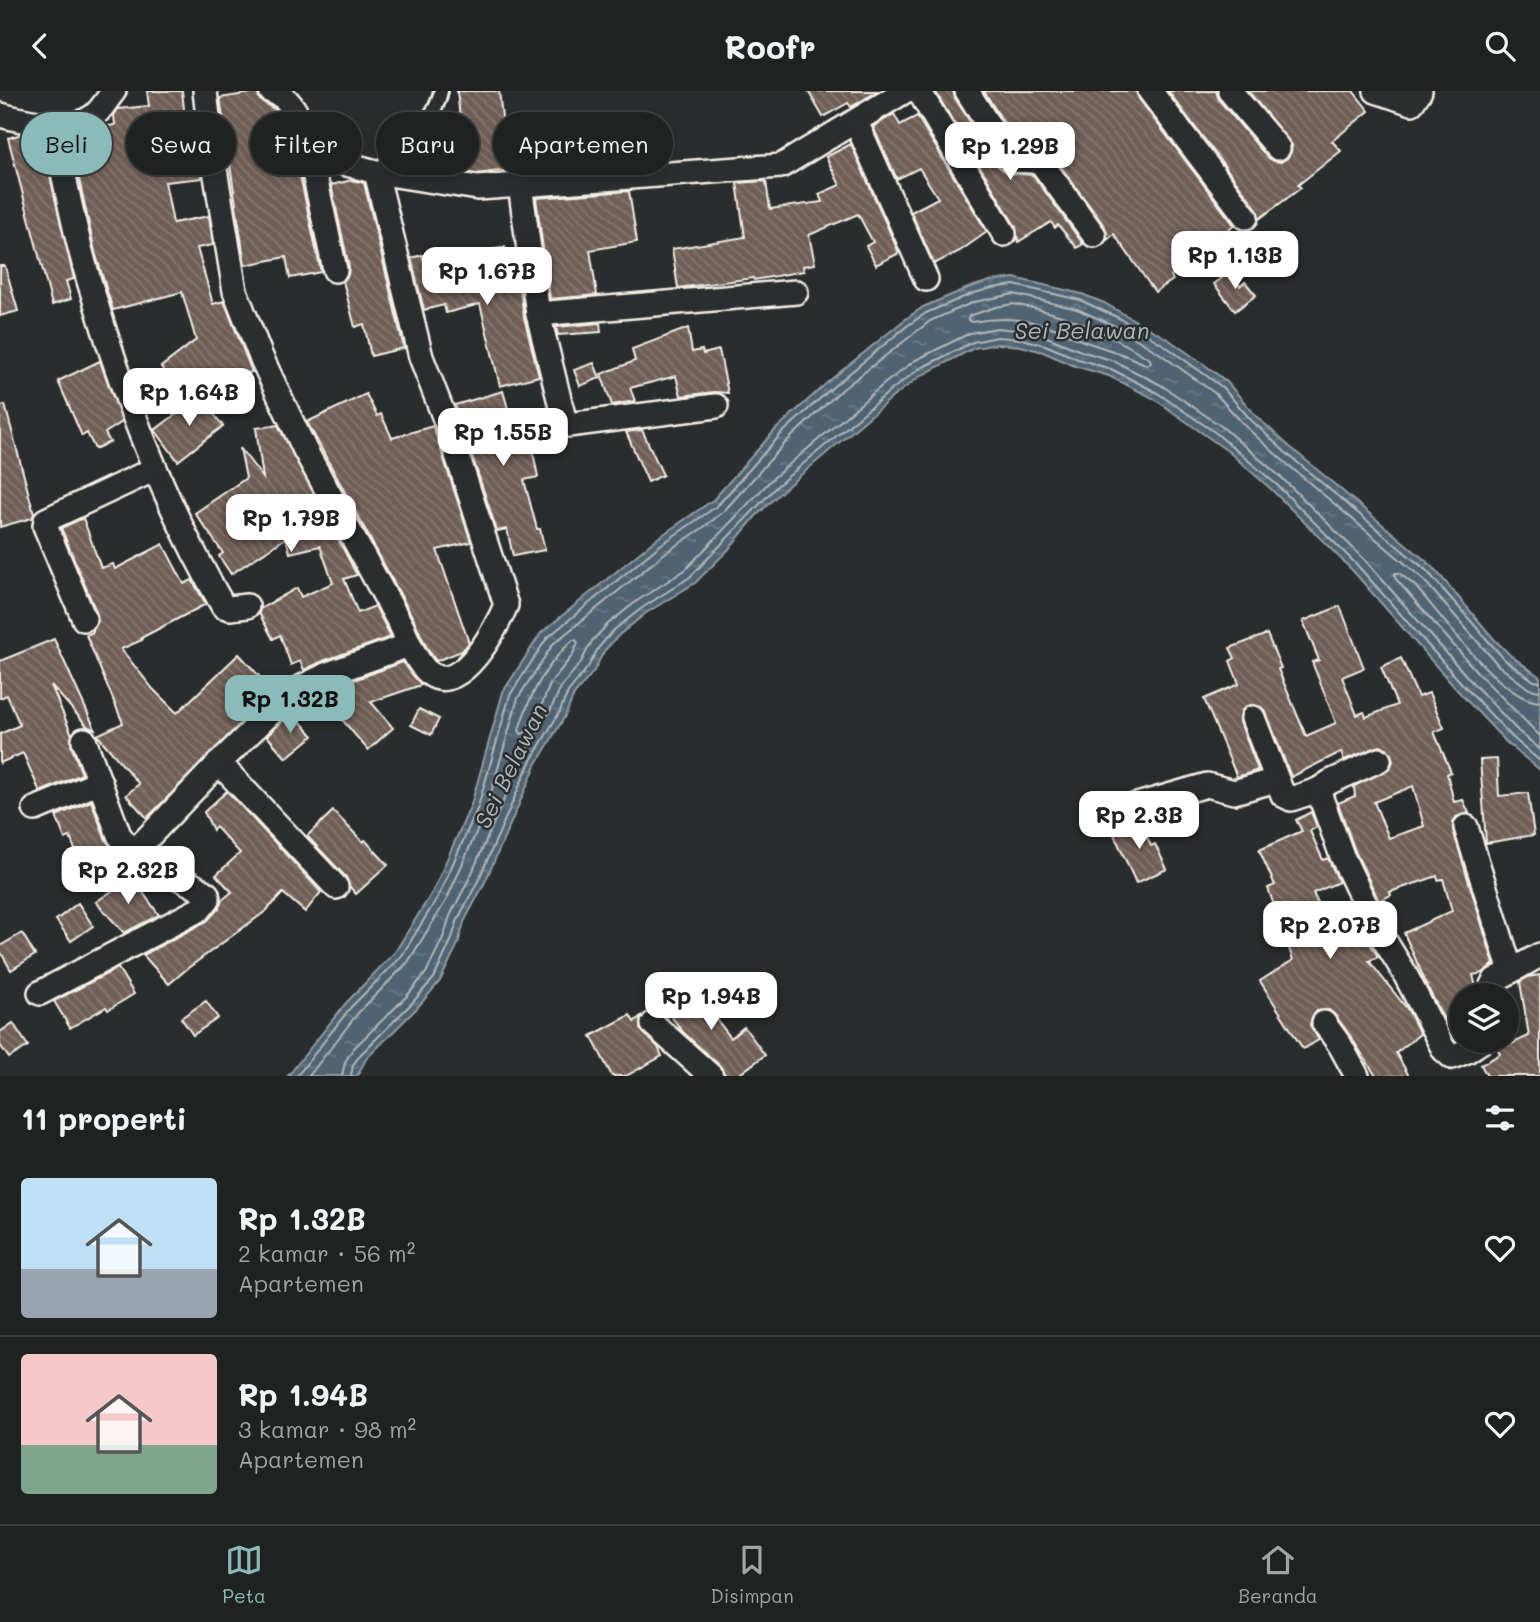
<!DOCTYPE html>
<html lang="id">
<meta charset="utf-8">
<style>
:root{--surface:#202222;--page:#282a2a;--text:#f1f3f6;--muted:#a2a4a5;--line:#3d3f40;--accent:#8bbbb9}
body{margin:0;font-family:Mali,sans-serif;background:var(--page);color:var(--text);height:100vh;display:flex;flex-direction:column;font-size:26px;white-space:nowrap}
*{box-sizing:border-box;margin:0}
p{font-size:23px;color:var(--muted)}
.icon{flex:none;width:38px;height:38px;fill:none;stroke:currentColor;stroke-width:2;stroke-linecap:round;stroke-linejoin:round}
.map{position:relative;height:985px;overflow:hidden}
.panel{display:flex;flex-direction:column;background:var(--surface);flex:1}
.panel>*{flex:none}
.banner{position:absolute;left:21px;top:21px;width:700px;height:63px;display:flex;gap:14px}
.tools{position:absolute;left:1449px;top:892px;display:grid;gap:14px}
.tools a{display:grid;place-items:center;width:70px;height:70px;border-radius:50%;background:var(--surface);box-shadow:0 4px 10px #0003,0 0 0 2px var(--line);font-size:35px}
.price{position:absolute;translate:-50% -60px;padding:0 16px;border-radius:14px;background:#fff;color:#222;font-size:23px;line-height:46px;filter:drop-shadow(0 2px 4px #0008)}
.price::after{content:'';position:absolute;left:50%;top:42px;width:21px;height:16px;margin-left:-10px;background:inherit;clip-path:polygon(0 0,100% 0,50% 100%)}
.price.active{background:var(--accent);color:#111}
ul{padding:0;list-style:none}
li{display:flex;align-items:center;gap:21px;height:175px;padding:0 21px}
li+li{border-top:2px solid var(--line)}
li span{display:grid;place-items:center;flex:none;width:196px;height:140px;border-radius:7px;color:#555}
li>.icon{margin-inline-start:auto}
span .icon{width:84px;height:84px;fill:#fffc;stroke-width:1}
li b{font-size:30px}
h2{display:flex;justify-content:space-between;align-items:center;height:84px;padding:0 21px;font-size:30px}
.pill{padding:0 24px;border-radius:32px;background:var(--surface);box-shadow:0 4px 10px #0003,0 0 0 2px var(--line);font-size:24px;line-height:63px}
.pill.active{background:var(--accent);color:#111}
header{display:flex;justify-content:space-between;align-items:center;height:91px;padding:0 21px;background:var(--surface);font-size:32px;font-weight:700}
.menu{display:flex;justify-content:space-around;align-items:center;height:98px;border-top:2px solid var(--line);background:var(--surface);font-size:19px;color:var(--muted)}
.menu a{display:grid;justify-items:center;gap:4px}
.menu .active{color:var(--accent)}
.map>svg:first-child{display:block}
</style>
<header><svg class="icon" aria-label="back" viewBox="0 0 24 24"><path d="M15 5l-7 7 7 7"/></svg>Roofr<svg class="icon" aria-label="search" viewBox="0 0 24 24"><circle cx="10" cy="10" r="6"/><path d="M15 15l6 6"/></svg></header>
<div class="map">
<svg width="1540" height="985" viewBox="0 0 1540 985">
<defs>
<pattern id="water-ripples" width="26" height="14" patternUnits="userSpaceOnUse" patternTransform="scale(1.75)"><rect width="26" height="14" fill="#506373"/><path d="M2 4q2-2 4 0t4 0M15 11q2-2 4 0t4 0" fill="none" stroke="#6a7a87"/></pattern>
<pattern id="building-back-hatch" width="6" height="6" patternUnits="userSpaceOnUse" patternTransform="scale(1.75)"><rect width="6" height="6" fill="#705f57"/><path d="M-1 5l2 2M0 0l6 6M5-1l2 2" fill="none" stroke="#85766f"/></pattern>
</defs>
<rect width="100%" height="100%" fill="#2a2d2e"/>
<filter id="ink" filterUnits="userSpaceOnUse"><feTurbulence type="fractalNoise" baseFrequency=".0143" numOctaves="2"/><feDisplacementMap in="SourceGraphic" scale="14" xChannelSelector="R" yChannelSelector="G"/><feConvolveMatrix kernelMatrix="1 2 1 2 8 2 1 2 1" color-interpolation-filters="sRGB"/></filter>
<g filter="url(#ink)">
<polygon fill="url(#water-ripples)" stroke="#929ca2" stroke-width="2" points="1014,187 1082,203 1104,212 1168,248 1209,277 1227,291 1257,326 1290,356 1432,475 1494,548 1510,564 1540,586 1540,679 1507,652 1458,600 1353,480 1272,399 1229,361 1153,307 1109,285 1075,275 1043,261 1021,255 998,253 974,257 922,284 894,305 783,399 756,425 728,459 695,492 646,522 619,544 604,560 594,580 574,604 565,625 536,674 485,791 464,831 458,853 440,890 417,917 366,968 357,985 288,985 346,912 395,861 433,800 471,714 503,601 541,542 655,449 713,409 776,338 829,290 903,230 923,216 968,197 990,190"/>
<g fill="none" stroke-linecap="round" stroke-linejoin="round">
<g stroke="#b2b8b9" stroke-width="2">
<path d="M1013,213c55,10 90,26 137,55l1,4 -4,2c-20,-10 -40,-16 -61,-23 -12,-4 -23,-11 -35,-15 -26,-9 -52,-10 -79,-5l-4,-2 1,-4 27,-9z"/>
<path d="M573,549h3l2,3 -6,13 -21,26 -9,22 -17,29 -4,1 -2,-4c10,-34 27,-66 54,-90z"/>
<path d="M1540,611c-40,-2 -99,-88 -126,-117l-15,-12h-4v5l83,95 62,63"/>
<polyline points="297,985 351,916 401,866 439,804 478,716 510,604 547,547 659,455 717,415 781,343 834,295 907,235 926,222 971,203 992,197 1014,194 1080,209 1121,228 1164,254 1222,296 1252,330 1285,361 1427,480 1505,569 1534,590 1540,591"/>
<polyline points="309,985 358,922 408,871 447,808 486,719 518,607 553,553 665,462 704,436 723,421 787,350 839,301 930,230 974,211 1014,203 1077,218 1117,236 1159,262 1216,303 1246,336 1280,367 1421,486 1499,575 1529,598 1540,600"/>
<polyline points="342,985 345,971 353,958 406,906 426,882 443,847 450,825 471,784 522,667 551,618 561,596 581,571 592,550 608,533 637,510 685,479 772,388 884,293 914,270 970,242 997,237 1024,240 1047,246 1081,260 1114,270 1161,294 1221,335 1283,388 1364,468 1470,589 1518,640 1540,658"/>
<polyline points="351,985 353,974 360,964 412,912 434,887 451,850 458,828 479,788 530,671 559,622 568,601 588,576 599,556 614,539 642,517 690,486 778,394 890,300 919,278 973,251 997,246 1022,248 1045,254 1078,268 1111,278 1156,301 1216,342 1277,394 1358,475 1464,595 1512,646 1540,670"/>
</g>
</g>
<g fill="url(#building-back-hatch)" stroke="#f4f1e8" stroke-width="2" fill-rule="evenodd">
<polygon points="147,0 182,0 189,63 198,62 202,87 165,91 173,132 209,125 213,154 197,157 213,213 224,210 252,281 180,301 161,276 196,249 182,201 113,219 95,161 70,47 86,44 102,36 115,34 114,24 118,18 149,15"/>
<polygon points="457,0 499,0 508,79 476,83 466,81"/>
<polygon points="808,0 878,0 851,16 848,12 823,26"/>
<polygon points="935,0 953,0 955,7 997,74 1008,82 1033,84 1083,153 1077,157 1058,134 1055,137 1051,131 1018,151 1016,136"/>
<polygon points="984,0 1136,0 1139,8 1234,134 1171,185 1173,189 1155,201 1114,143 1107,149 1105,136 1053,65 1041,58 1018,55"/>
<polygon points="1168,0 1216,0 1219,9 1267,66 1274,70 1281,71 1287,67 1291,61 1292,54 1248,0 1353,0 1369,20 1332,50 1341,60 1298,94 1301,97 1259,128 1257,118"/>
<polygon points="257,1 260,9 277,20 288,39 296,66 321,181 290,187 286,166 245,174 220,7"/>
<polygon points="894,23 900,34 917,25 987,141 960,160 934,173 911,121 938,107 919,77 897,88 873,36"/>
<polygon points="22,43 41,47 74,188 66,190 71,208 52,214 8,47"/>
<polygon points="851,53 899,162 876,174 866,155 873,151 858,123 809,144 815,173 803,175 804,180 754,189 753,187 678,197 672,158 745,146 737,92 766,90 770,118 822,111 819,103 840,94 826,66"/>
<polygon points="352,89 364,92 404,257 371,265 364,233 355,236 343,190 348,184 349,176 331,94"/>
<polygon points="629,100 637,151 590,159 597,204 550,208 536,107"/>
<polygon points="505,156 508,169 516,167 524,226 539,285 500,295 480,213 446,222 444,214 424,219 411,167 422,164 430,187 474,176 471,163"/>
<polygon points="0,175 5,175 18,220 0,225"/>
<polygon points="1230,181 1240,195 1245,191 1256,204 1235,220 1214,193"/>
<polygon points="600,232 601,241 558,244 556,236"/>
<polygon points="688,237 692,261 702,259 703,263 719,259 728,302 714,301 681,305 676,285 630,297 635,310 612,314 601,283 635,270 632,258"/>
<polygon points="100,270 122,331 105,342 110,351 95,358 87,342 82,345 58,290"/>
<polygon points="594,272 600,287 580,295 574,279"/>
<polygon points="503,300 514,339 528,336 538,386 524,389 537,438 540,438 545,459 513,465 507,438 497,440 455,314"/>
<polygon points="366,303 377,325 381,323 392,347 433,335 471,451 437,459 469,552 462,560 436,570 426,555 414,529 307,331"/>
<polygon points="200,305 223,335 178,370 155,339"/>
<polygon points="5,314 34,423 32,427 0,436 0,315"/>
<polygon points="278,334 357,484 344,488 358,522 375,515 391,546 323,570 304,579 300,570 291,574 280,544 273,548 259,522 260,518 297,497 301,506 333,492 320,455 290,462 286,447 231,483 219,465 223,462 195,422 246,387 240,357 263,387 256,337"/>
<polygon points="642,339 663,384 648,391 626,341"/>
<polygon points="83,427 101,477 113,473 115,478 163,453 184,493 192,489 206,513 141,547 142,549 121,558 153,598 177,622 239,563 273,600 147,727 126,704 139,693 97,644 123,632 86,544 93,541 93,539 98,530 97,523 61,437"/>
<path d="M1340,515l24,62 -22,9 15,38 7,-3 2,5 31,-12 -16,-38 20,-9 17,39 11,-4 15,35 -10,4 17,40 -4,2 7,28 9,-2 6,13 -13,4 -3,6v7l41,134 -11,9 -10,2 5,21h-17v42l-6,3 -26,-51 -25,-57 48,-22 -9,-32 -5,1 -1,-4 -47,16 1,3 -12,6 -24,-50 -17,-48 17,-7 -1,-10 36,-17 3,-8 -2,-7 -4,-6 -7,-2 -36,14 -3,-8 -50,25 -25,-65 -5,-5 -12,-2 -7,5 -2,12 18,48 -21,7 -33,-78 35,-15 -9,-23 5,-3 -5,-10 37,-14 14,34 -3,1 28,67 30,-13 -24,-61 7,-2 -16,-39zM1413,695l11,40 -35,12 -15,-36z"/>
<polygon points="54,548 95,638 88,636 51,594 72,644 71,654 82,683 40,701 23,662 0,672 0,643 20,634 7,604 0,607 0,570"/>
<polygon points="403,571 421,594 371,611 393,637 368,659 339,625 329,598"/>
<polygon points="419,618 439,628 431,644 411,634"/>
<polygon points="292,621 313,645 286,667 267,645"/>
<polygon points="1497,668 1499,705 1528,702 1534,744 1486,752 1480,669"/>
<polygon points="227,700 321,801 305,821 283,802 266,820 188,877 169,893 143,864 207,830 219,817 222,809 232,801 216,784 240,762 216,736 213,739 204,721"/>
<polygon points="91,710 106,749 116,763 82,776 70,746 65,748 56,725"/>
<polygon points="333,720 363,751 365,749 388,774 356,803 350,796 346,786 307,745"/>
<polygon points="1311,721 1317,736 1310,740 1323,769 1328,767 1339,791 1313,802 1331,841 1357,829 1378,866 1369,870 1408,919 1420,943 1396,962 1409,985 1376,985 1351,946 1335,924 1329,919 1316,920 1312,926 1310,934 1319,949 1303,958 1260,890 1293,869 1268,797 1275,794 1259,759 1302,740 1296,729"/>
<polygon points="1139,728 1151,755 1155,753 1167,778 1136,792 1112,739"/>
<polygon points="132,786 159,824 124,842 96,811"/>
<polygon points="78,812 93,835 71,850 56,829"/>
<polygon points="22,842 35,864 11,879 0,860 0,855"/>
<polygon points="118,877 134,903 108,919 106,916 70,937 54,910"/>
<polygon points="1540,884 1540,985 1487,985 1481,974 1500,963 1498,959 1529,945 1520,891 1528,886"/>
<polygon points="687,890 731,947 744,936 765,964 737,985 728,985 724,982 720,975 684,942 660,911"/>
<polygon points="206,910 218,927 193,944 181,927"/>
<polygon points="630,924 634,931 641,925 640,938 658,956 662,965 626,985 612,985 591,945"/>
<polygon points="13,932 28,955 9,967 0,954 0,941"/>
</g>
<g fill="none" stroke-linecap="round" stroke-linejoin="round">
<g stroke="#f4f1e8" stroke-width="18">
<path id="lane" d="M376,81c21,-22 60,-50 65,-81"/>
</g>
<g stroke="#f4f1e8" stroke-width="28">
<g id="street">
<path d="M205,0l7,60 23,140 26,66 44,93 97,177c6,15 15,37 28,47 31,22 67,-47 76,-69l-59,-181 -26,-67 -45,-185"/>
<path d="M271,0c27,8 31,38 39,63l66,18 102,16 303,-22 124,-75"/>
<polyline points="919,0 1004,143"/>
<path d="M967,0l42,67c10,5 22,0 33,6l52,71"/>
<polyline points="1150,0 1246,126"/>
<polyline points="1230,0 1278,57"/>
<polyline points="1376,0 1412,12 1420,0"/>
<path d="M0,24c26,6 69,18 92,2 9,-6 15,-18 22,-26"/>
<polyline points="856,31 926,188"/>
<path d="M53,35c13,57 23,116 41,171 32,107 73,212 129,309l7,2 17,-2"/>
<polyline points="310,63 335,179"/>
<polyline points="520,94 538,223 796,201"/>
<polyline points="538,223 565,332 568,334 716,315"/>
<polyline points="84,528 45,435 46,429 155,378"/>
<polyline points="1253,627 1283,704 1291,708 1318,699 1342,765 1375,834 1404,881 1444,959 1452,966 1467,960 1482,950"/>
<polyline points="219,672 336,796"/>
<polyline points="1318,699 1330,691 1379,669"/>
<polyline points="1130,716 1207,694 1234,701 1276,689"/>
<polyline points="35,718 100,691"/>
<polyline points="1466,736 1511,880"/>
<polyline points="134,761 219,672 292,601 328,583 409,554"/>
<path d="M40,902l160,-84 8,-10 -1,-5c-27,-19 -70,-32 -88,-59l-35,-95"/>
<polyline points="1492,905 1492,894 1495,889 1540,864"/>
<polyline points="1324,932 1340,954 1357,985"/>
<polyline points="653,933 711,985"/>
</g>
</g>
<use href="#lane" stroke="#2a2d2e" stroke-width="12"/>
<use href="#street" stroke="#2a2d2e" stroke-width="23"/>
</g>
</g>
<g text-anchor="middle" stroke-width="5" stroke-linejoin="round" paint-order="stroke">
<g font-size="23" font-style="italic" fill="#b2b8b9" stroke="#2a2d2e">
<text x="1082" y="248">Sei Belawan</text>
<text transform="translate(511 675) rotate(-64)" y="8">Sei Belawan</text>
</g>
</g>
</svg>
<div class="tools">
<a><svg class="icon" aria-label="layers" viewBox="0 0 24 24"><path d="M12 4l9 5-9 5-9-5zM3 14l9 5 9-5"/></svg></a>
</div>
<b class="price" style="left:1010px;top:91px">Rp 1.29B</b>
<b class="price" style="left:1235px;top:200px">Rp 1.13B</b>
<b class="price" style="left:487px;top:216px">Rp 1.67B</b>
<b class="price" style="left:189px;top:337px">Rp 1.64B</b>
<b class="price" style="left:503px;top:377px">Rp 1.55B</b>
<b class="price" style="left:291px;top:463px">Rp 1.79B</b>
<b class="price active" style="left:290px;top:644px">Rp 1.32B</b>
<b class="price" style="left:1139px;top:760px">Rp 2.3B</b>
<b class="price" style="left:128px;top:815px">Rp 2.32B</b>
<b class="price" style="left:1330px;top:870px">Rp 2.07B</b>
<b class="price" style="left:711px;top:941px">Rp 1.94B</b>
<div class="banner">
<a class="pill active">Beli</a>
<a class="pill">Sewa</a>
<a class="pill">Filter</a>
<a class="pill">Baru</a>
<a class="pill">Apartemen</a>
</div>
</div>
<section class="panel">
<h2>11 properti<svg class="icon" aria-label="filters" viewBox="0 0 24 24"><path d="M4 7h16M4 17h16"/><circle cx="9" cy="7" r="2"/><circle cx="15" cy="17" r="2"/></svg></h2>
<ul>
<li><span style="background:linear-gradient(#bfe0f5 65%,#9aa5b1 0)"><svg class="icon" aria-label="home" viewBox="0 0 24 24"><path d="M3 11l9-7 9 7M6 9v11h12V9"/></svg></span><div><b>Rp 1.32B</b><p>2 kamar · 56 m²</p><p>Apartemen</p></div><svg class="icon" aria-label="heart" viewBox="0 0 24 24"><path d="M12 20l-8-8c-3-5 5-10 8-4 3-6 11-1 8 4z"/></svg></li>
<li><span style="background:linear-gradient(#f6c9c9 65%,#7fa58c 0)"><svg class="icon" aria-label="home" viewBox="0 0 24 24"><path d="M3 11l9-7 9 7M6 9v11h12V9"/></svg></span><div><b>Rp 1.94B</b><p>3 kamar · 98 m²</p><p>Apartemen</p></div><svg class="icon" aria-label="heart" viewBox="0 0 24 24"><path d="M12 20l-8-8c-3-5 5-10 8-4 3-6 11-1 8 4z"/></svg></li>
</ul>
</section>
<nav class="menu">
<a class="active"><svg class="icon" aria-label="map" viewBox="0 0 24 24"><path d="M3 6l6-2 6 2 6-2v14l-6 2-6-2-6 2zM9 4v14M15 6v14"/></svg>Peta</a>
<a><svg class="icon" aria-label="saved" viewBox="0 0 24 24"><path d="M7 4h10v16l-5-4-5 4z"/></svg>Disimpan</a>
<a><svg class="icon" aria-label="home" viewBox="0 0 24 24"><path d="M3 11l9-7 9 7M6 9v11h12V9"/></svg>Beranda</a>
</nav>
